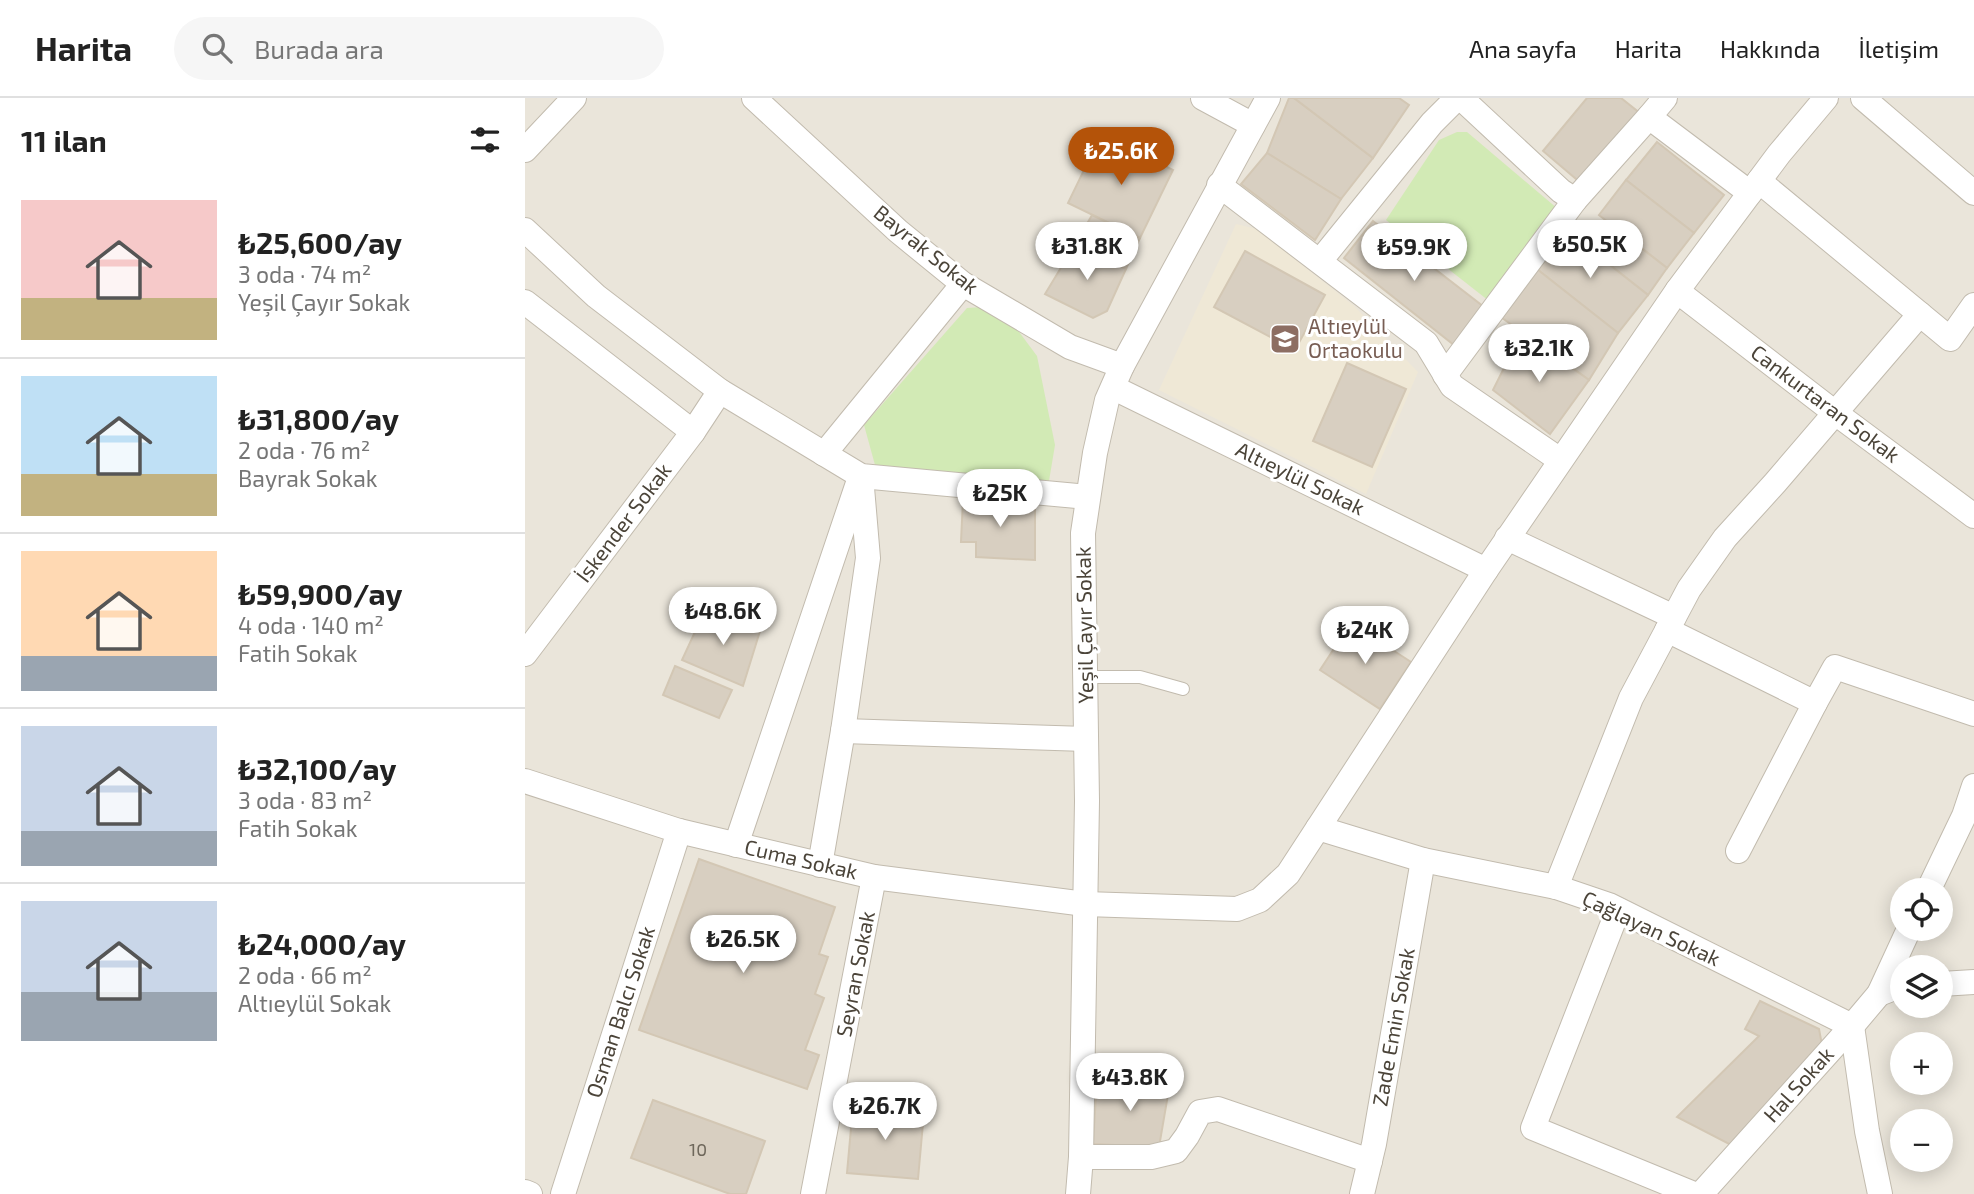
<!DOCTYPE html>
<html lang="tr">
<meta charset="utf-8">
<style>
:root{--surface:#fff;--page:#f6f6f6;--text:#222;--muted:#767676;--line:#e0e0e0;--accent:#b45309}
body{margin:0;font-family:"Exo 2",sans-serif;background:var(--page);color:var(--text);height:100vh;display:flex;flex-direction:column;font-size:26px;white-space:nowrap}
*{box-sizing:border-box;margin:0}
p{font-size:23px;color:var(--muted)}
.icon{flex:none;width:38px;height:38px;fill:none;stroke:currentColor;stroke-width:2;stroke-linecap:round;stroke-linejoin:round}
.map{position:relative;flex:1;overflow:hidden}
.sheet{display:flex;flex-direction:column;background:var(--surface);width:525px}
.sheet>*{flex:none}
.buttons{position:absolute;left:1365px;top:780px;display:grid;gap:14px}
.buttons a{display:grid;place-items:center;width:63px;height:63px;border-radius:50%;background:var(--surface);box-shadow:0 4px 18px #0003;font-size:35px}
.price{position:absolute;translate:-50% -60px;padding:0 16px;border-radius:24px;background:#fff;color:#222;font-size:23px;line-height:46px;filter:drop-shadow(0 2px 4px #0008)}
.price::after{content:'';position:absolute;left:50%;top:42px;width:21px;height:16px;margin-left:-10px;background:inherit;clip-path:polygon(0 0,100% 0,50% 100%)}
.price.selected{background:var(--accent);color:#fff}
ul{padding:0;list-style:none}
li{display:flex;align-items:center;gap:21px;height:175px;padding:0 21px}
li+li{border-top:2px solid var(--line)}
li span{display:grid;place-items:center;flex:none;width:196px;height:140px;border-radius:0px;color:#555}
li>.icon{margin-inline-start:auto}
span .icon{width:84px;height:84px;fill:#fffc;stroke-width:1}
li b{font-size:30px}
h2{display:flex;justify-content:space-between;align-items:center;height:84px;padding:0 21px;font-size:30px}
header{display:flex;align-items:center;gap:42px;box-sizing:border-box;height:98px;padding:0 35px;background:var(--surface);border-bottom:2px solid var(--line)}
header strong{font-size:33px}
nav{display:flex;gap:38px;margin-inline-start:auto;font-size:24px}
.search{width:490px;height:63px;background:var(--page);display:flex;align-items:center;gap:18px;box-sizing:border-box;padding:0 24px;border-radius:38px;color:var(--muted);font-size:26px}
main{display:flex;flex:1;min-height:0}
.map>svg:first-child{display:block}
</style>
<header>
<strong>Harita</strong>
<div class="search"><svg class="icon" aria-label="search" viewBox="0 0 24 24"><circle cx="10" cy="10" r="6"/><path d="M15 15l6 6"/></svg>Burada ara</div>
<nav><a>Ana sayfa</a><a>Harita</a><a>Hakkında</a><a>İletişim</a></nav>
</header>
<main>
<section class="sheet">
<h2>11 ilan<svg class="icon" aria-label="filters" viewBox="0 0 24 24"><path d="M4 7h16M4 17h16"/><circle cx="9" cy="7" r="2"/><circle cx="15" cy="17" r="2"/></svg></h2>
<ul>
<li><span style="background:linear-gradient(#f6c9c9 70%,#c2b280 0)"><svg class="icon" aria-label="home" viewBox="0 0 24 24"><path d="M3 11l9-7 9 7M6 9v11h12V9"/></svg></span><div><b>₺25,600/ay</b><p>3 oda · 74 m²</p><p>Yeşil Çayır Sokak</p></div></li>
<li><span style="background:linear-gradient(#bfe0f5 70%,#c2b280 0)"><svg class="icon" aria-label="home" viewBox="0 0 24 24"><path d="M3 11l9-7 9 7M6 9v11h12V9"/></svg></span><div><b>₺31,800/ay</b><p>2 oda · 76 m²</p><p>Bayrak Sokak</p></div></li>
<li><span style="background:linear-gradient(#ffd9b3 75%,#9aa5b1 0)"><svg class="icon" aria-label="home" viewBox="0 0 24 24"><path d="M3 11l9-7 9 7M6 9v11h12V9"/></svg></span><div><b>₺59,900/ay</b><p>4 oda · 140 m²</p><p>Fatih Sokak</p></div></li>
<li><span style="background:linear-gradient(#c9d6e8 75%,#9aa5b1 0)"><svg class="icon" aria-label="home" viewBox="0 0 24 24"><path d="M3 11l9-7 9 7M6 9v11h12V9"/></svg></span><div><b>₺32,100/ay</b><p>3 oda · 83 m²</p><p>Fatih Sokak</p></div></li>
<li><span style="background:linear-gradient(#c9d6e8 65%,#9aa5b1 0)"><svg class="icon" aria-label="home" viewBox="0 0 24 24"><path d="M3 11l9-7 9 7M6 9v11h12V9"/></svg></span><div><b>₺24,000/ay</b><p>2 oda · 66 m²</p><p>Altıeylül Sokak</p></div></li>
</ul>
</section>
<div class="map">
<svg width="1449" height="1096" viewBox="0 0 1449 1096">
<rect width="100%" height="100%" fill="#f6f3ec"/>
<path fill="#eae5da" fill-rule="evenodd" d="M0,0h1449v1096h-1449zM1377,793h39v38h-39zM1377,870h39v38h-39zM1377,947h39v38h-39zM1377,1024h39v38h-39z"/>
<polygon fill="#efe8d6" points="711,126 732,131 829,208 893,274 841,396 634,292"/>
<g fill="#d2eab5">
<polygon points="932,34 942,34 1033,111 964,203 861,122 914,42"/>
<polygon points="457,209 489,227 512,258 530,347 524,383 350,367 339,327 442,210"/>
</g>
<g fill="#d8cfc1" stroke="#d3c7b4" stroke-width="2">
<polygon points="764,0 769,0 848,60 816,101 742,55"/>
<polygon points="769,0 874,0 884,7 848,60"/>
<polygon points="1062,0 1096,0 1116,16 1057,86 1018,53"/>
<polygon points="576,37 648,72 615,140 543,105"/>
<polygon points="1132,44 1199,97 1169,135 1101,82"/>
<polygon points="742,55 816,101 790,142 716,86"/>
<polygon points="1101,82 1169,135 1142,170 1074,117"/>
<polygon points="567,117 615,140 601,171 551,145"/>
<polygon points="848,123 959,209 929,247 819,160"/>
<polygon points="1084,125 1142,170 1123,197 1063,150"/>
<polygon points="1038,130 1123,197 1093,235 1008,168"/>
<polygon points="551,145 601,171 582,213 568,220 520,196"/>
<polygon points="720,153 800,197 770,252 689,209"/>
<polygon points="1008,168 1093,235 1064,282 973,217"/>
<polygon points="997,234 1064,282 1025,336 968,292"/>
<polygon points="822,265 881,291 847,369 788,343"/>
<polygon points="438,401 510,408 510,462 451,459 451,444 436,444"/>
<polygon points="181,510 235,533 218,588 157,562"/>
<polygon points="826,525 886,564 855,611 795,572"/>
<polygon points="150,568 207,592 194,620 138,597"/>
<polygon points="174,761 310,809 294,856 303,859 290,896 299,900 280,952 294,957 282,991 114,932"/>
<polygon points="1235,903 1294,931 1297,947 1210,1049 1152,1019 1234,938 1220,931"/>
<polygon points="572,981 645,985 634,1049 568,1046"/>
<polygon points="128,1002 240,1043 221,1096 205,1096 106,1060"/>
<polygon points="328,1008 399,1014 393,1081 322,1075"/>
</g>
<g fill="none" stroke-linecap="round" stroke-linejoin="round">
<g stroke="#c2bbae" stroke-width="14">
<polyline id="lane" points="560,579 615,579 658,591"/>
</g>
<g stroke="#c2bbae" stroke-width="26">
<g id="street">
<polyline points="229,0 373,133 438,186 545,249 597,268"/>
<polyline points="678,0 728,27"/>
<polyline points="936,0 1036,93 1050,102 1124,19 1225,95"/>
<polyline points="1338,0 1449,95"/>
<polyline points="1124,19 1140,0"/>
<polyline points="0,52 49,0"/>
<polyline points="1234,83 1425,241 1449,207"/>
<polyline points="694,87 901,245 927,288 1035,362"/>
<polyline points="0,132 71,198 195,293 336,378 563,399"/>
<polyline points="795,163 907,25 932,0"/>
<polyline points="1152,193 1309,314 1449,418"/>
<polyline points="0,204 168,334"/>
<polyline points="920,277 1050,102"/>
<polyline points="589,290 961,472"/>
<polyline points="299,356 438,186"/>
<polyline points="982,440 1149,519"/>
<polyline points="1142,532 1290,605 1310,569 1449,616"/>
<polyline points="0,556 168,334 195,293"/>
<polyline points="318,633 561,641"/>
<polyline points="0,683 154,733 349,779 560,806 712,811 735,802 763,776 961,472 1152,193 1254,56 1301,0"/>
<polyline points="793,730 898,762 1031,789 1084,807 1327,928 1342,1033 1355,1096"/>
<polyline points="211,747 332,388"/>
<polyline points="1213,753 1290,605"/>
<polyline points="295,767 318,633 343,460 336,378"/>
<polyline points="1031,789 1106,600 1164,491 1200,440 1250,385 1395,216"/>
<polyline points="1403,793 1439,718 1449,688"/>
<polyline points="1093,812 1008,1030 1169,1096"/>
<polyline points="1416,886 1449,884"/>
<polyline points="1354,896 1384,831"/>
<polyline points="556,1059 626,1059 651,1053 662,1038 675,1014 693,1011 845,1063"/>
<polyline points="0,1094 5,1096"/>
<polyline points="38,1096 154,733"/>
<polyline points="288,1096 349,779"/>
<polyline points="553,1096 556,1059 562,703 558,435 570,355 582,302 597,268 743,0"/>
<polyline points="837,1096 849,1046 898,762"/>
<polyline points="1176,1096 1327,928 1354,896 1377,887"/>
</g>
</g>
<use href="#lane" stroke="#fff" stroke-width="12"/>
<use href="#street" stroke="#fff" stroke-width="24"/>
</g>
<defs>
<g id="school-square" transform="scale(1.575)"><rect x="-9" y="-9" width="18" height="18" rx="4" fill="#8d6e63" stroke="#fff"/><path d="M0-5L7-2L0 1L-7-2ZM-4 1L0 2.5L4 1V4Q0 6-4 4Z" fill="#fff"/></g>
</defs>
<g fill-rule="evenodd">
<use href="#school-square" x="760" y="241"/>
</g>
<g text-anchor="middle" stroke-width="6" stroke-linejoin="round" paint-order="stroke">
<g font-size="18" fill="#6e675b">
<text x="173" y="1058">10</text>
</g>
<g font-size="21" fill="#4b4439" stroke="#fff">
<text transform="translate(401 152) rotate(39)" y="7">Bayrak Sokak</text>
<text transform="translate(1300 306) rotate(37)" y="7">Cankurtaran Sokak</text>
<text transform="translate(775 381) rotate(26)" y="7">Altıeylül Sokak</text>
<text transform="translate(99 425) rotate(-53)" y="7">İskender Sokak</text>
<text transform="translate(560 527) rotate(-91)" y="7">Yeşil Çayır Sokak</text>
<text transform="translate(276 762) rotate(13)" y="7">Cuma Sokak</text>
<text transform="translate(1126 831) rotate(25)" y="7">Çağlayan Sokak</text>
<text transform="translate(331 876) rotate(-79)" y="7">Seyran Sokak</text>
<text transform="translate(96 914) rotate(-72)" y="7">Osman Balcı Sokak</text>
<text transform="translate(869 929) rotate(-80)" y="7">Zade Emin Sokak</text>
<text transform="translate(1274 987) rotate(-48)" y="7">Hal Sokak</text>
</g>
<g font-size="21" fill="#785e54" stroke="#fff" text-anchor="start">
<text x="783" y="236">Altıeylül<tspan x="783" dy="24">Ortaokulu</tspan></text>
</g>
</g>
</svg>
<div class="buttons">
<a><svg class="icon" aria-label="locate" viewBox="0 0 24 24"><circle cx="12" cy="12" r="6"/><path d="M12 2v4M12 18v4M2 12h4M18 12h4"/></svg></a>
<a><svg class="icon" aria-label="layers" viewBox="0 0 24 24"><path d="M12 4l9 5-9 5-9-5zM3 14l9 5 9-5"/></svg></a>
<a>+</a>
<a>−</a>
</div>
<b class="price selected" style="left:596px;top:89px">₺25.6K</b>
<b class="price" style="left:1065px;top:182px">₺50.5K</b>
<b class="price" style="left:562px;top:184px">₺31.8K</b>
<b class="price" style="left:889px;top:185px">₺59.9K</b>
<b class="price" style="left:1014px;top:286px">₺32.1K</b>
<b class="price" style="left:475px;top:431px">₺25K</b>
<b class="price" style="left:198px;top:549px">₺48.6K</b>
<b class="price" style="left:840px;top:568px">₺24K</b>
<b class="price" style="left:218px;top:877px">₺26.5K</b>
<b class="price" style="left:605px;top:1015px">₺43.8K</b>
<b class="price" style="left:360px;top:1044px">₺26.7K</b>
</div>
</main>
